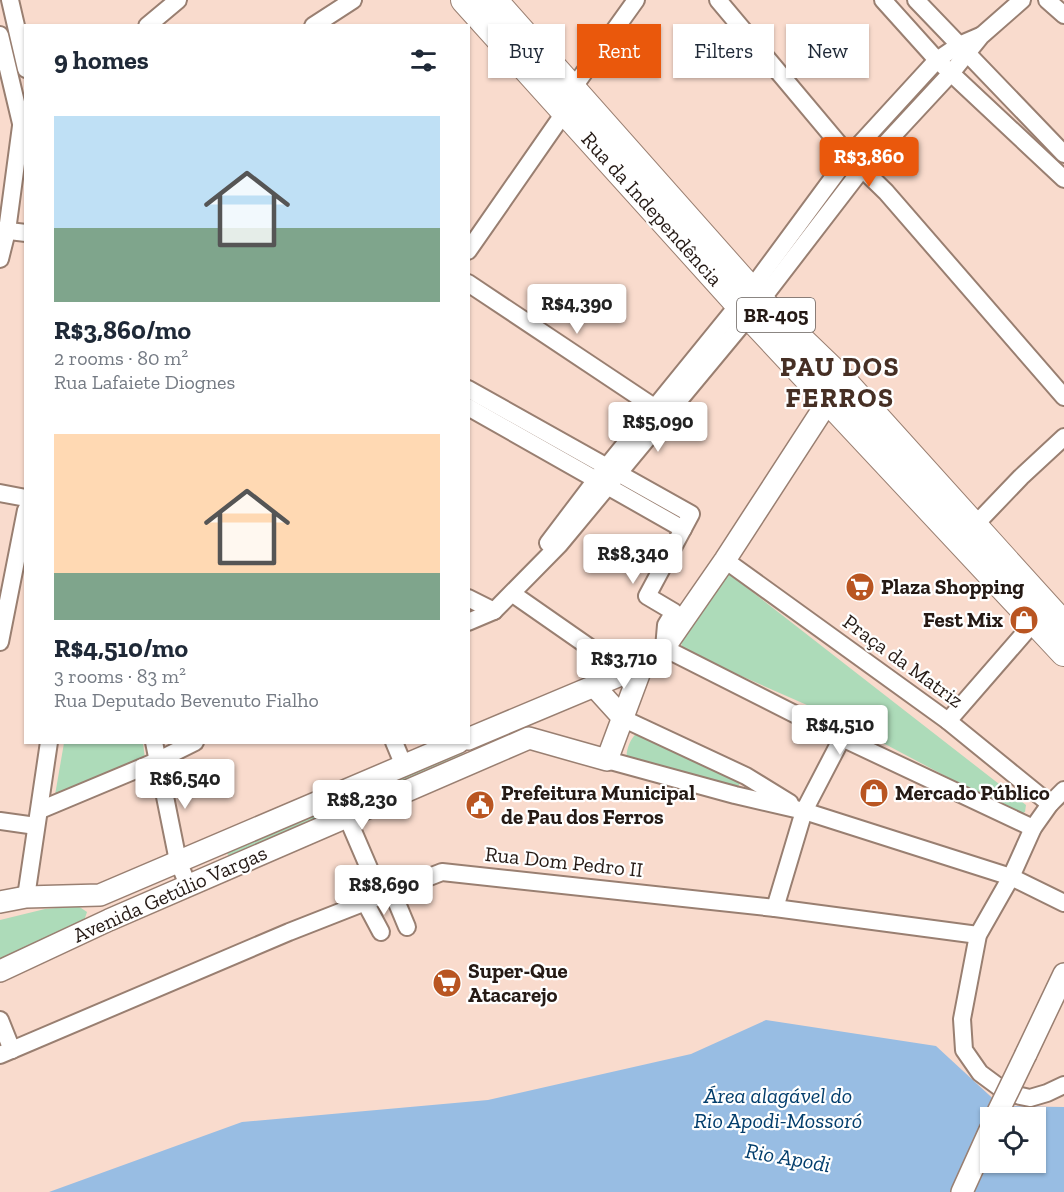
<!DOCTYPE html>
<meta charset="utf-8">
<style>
:root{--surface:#fff;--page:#f6f6f7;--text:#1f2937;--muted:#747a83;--accent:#ea580c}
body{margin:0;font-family:"Zilla Slab",serif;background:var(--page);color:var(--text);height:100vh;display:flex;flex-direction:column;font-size:22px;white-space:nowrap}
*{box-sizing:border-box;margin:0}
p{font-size:20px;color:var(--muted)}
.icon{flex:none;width:33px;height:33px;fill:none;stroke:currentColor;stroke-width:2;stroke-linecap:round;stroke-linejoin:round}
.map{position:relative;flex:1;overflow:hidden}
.sheet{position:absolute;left:24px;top:24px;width:446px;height:720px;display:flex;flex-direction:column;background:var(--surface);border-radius:0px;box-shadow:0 2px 4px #0004}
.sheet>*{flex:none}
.guide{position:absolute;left:488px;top:24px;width:486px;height:54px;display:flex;gap:12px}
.controls{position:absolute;left:980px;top:1107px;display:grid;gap:12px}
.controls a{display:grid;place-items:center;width:66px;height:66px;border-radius:0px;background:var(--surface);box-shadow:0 2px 4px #0004;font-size:30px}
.price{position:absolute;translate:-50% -51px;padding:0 14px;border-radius:6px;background:#fff;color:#222;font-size:20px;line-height:39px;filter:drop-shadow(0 2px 3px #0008)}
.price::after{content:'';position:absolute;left:50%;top:36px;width:18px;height:14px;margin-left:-9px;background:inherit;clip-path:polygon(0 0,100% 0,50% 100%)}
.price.current{background:var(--accent);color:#fff}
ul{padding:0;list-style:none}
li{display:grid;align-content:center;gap:12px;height:318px;padding:0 30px}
li span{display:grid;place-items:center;height:186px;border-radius:0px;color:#555}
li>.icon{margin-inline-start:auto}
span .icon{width:108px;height:108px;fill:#fffc;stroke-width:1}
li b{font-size:26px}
h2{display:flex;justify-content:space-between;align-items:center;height:72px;padding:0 30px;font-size:26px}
.tag{padding:0 21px;border-radius:0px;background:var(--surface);box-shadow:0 2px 4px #0004;font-size:21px;line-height:54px}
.tag.current{background:var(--accent);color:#fff}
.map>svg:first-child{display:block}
</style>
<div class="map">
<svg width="1064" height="1192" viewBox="0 0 1064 1192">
<rect width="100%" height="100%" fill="#f9dbcd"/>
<g fill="#addbb9">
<polygon points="728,573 1026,805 1025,812 1019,815 832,716 682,650 681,639"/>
<path d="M636,734h4l97,46 3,3 -3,6 -110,-29c-2,-8 3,-21 9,-26z"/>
<polygon points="64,743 143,743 145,759 55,795"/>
<polygon points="461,749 464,755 383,790 381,785"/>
<polygon points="360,794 363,799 230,858 227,853"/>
<polygon points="78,906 87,912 84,921 0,961 0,920 45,909"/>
</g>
<path fill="#98bde3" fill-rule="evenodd" d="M766,1020l170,26 65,60 63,1v85h-1015l193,-70 246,-22 203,-46zM990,1118h45v44h-45z"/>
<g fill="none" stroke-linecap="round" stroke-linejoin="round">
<g stroke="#997f71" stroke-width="20">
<g id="minor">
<polyline points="10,0 26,69"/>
<polyline points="718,0 849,156 886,192 1064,397"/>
<polyline points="883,0 937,60 1064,179"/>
<polyline points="916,0 1064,154"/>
<polyline points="1047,0 1064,15"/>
<polyline points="147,26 178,0"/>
<polyline points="313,26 353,0"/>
<polyline points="0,35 24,136"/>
<polyline points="573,88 636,0"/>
<polyline points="0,230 26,233"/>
<polyline points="468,251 564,113"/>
<polyline points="0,259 7,231 21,126 26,123"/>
<polyline points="468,283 663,413"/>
<polyline points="468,389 691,514 647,596 674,612 666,625 664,648 842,738 1033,828"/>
<polyline points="468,407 683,529"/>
<polyline points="0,493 26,498"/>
<polyline points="975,525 1021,477 1064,437"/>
<polyline points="548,543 595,481 751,289 849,156 937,60 959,45 980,36"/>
<polyline points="725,560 948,721 1050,804"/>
<polyline points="513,594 612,663 615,677"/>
<polyline points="468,598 494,611"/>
<polyline points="468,622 494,611 559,545 749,316 862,169 952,72 981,36 1022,0"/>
<polyline points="0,642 26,510"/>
<polyline points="624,719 746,776 790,803"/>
<polyline points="948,721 1034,622"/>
<polyline points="154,742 178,861 188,885"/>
<polyline points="394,742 404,766"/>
<polyline points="607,760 735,795 804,811 1011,877 1064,903"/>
<polyline points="1064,790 1050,804 1033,828 1011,877 978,935 962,1019 964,1050 980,1073 1007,1093 1030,1098 1047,1093 1064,1085"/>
<polyline points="40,810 157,761 195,742"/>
<polyline points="347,817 381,896"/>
<polyline points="0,821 36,826"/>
<polyline points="392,891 407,927"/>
<polyline points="26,897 49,742"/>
<polyline points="365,902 381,932"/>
<polyline points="775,908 804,811 842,738"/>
<polyline points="0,1020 12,1050"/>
<polyline points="0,1055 289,932 442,872 775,908 978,935"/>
</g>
</g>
<g stroke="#997f71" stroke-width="24">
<g id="major">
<polyline points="594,686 624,719"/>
<polyline points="468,739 642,666 664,648 725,560 836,389"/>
<polyline points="0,902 26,897 100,895 459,742"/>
<polyline points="0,971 109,920 529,738 607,760 642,666"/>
<polyline points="1026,1054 1064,974"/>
<polyline points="962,1192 990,1130"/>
</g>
</g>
<g stroke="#997f71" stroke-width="28">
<g id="highway">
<polyline points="464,0 749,316 1064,653"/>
<polyline points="494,0 761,301 842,379 1064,625"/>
</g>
</g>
<use href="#minor" stroke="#fff" stroke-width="16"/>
<use href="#major" stroke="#fff" stroke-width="21"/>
<use href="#highway" stroke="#fff" stroke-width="26"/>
<g stroke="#997f71" stroke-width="24" stroke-linecap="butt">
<polyline id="major-bridge" points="995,1118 1026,1054"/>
</g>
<use href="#major-bridge" stroke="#fff" stroke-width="21"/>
</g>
<defs>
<g id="supermarket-disc" transform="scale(1.5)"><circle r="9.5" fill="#b95521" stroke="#fff"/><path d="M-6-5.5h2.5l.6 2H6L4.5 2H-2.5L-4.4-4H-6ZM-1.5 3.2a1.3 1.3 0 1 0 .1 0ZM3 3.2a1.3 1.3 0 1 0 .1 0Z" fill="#fff"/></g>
<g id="shop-disc" transform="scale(1.5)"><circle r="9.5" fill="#b95521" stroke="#fff"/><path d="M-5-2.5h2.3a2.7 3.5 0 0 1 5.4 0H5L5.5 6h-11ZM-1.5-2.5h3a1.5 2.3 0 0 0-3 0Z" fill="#fff"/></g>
<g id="civic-disc" transform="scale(1.5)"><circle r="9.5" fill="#b95521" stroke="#fff"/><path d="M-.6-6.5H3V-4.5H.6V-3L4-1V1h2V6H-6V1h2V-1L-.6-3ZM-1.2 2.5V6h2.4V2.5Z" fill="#fff"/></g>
</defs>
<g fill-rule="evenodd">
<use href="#supermarket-disc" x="860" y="587"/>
<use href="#shop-disc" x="1024" y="620"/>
<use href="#shop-disc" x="874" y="793"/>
<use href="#civic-disc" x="480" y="805"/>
<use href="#supermarket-disc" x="447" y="983"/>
</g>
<g text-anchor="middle" stroke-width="4.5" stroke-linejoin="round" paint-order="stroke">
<rect fill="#fff" stroke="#665f5b" stroke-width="1.5" x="737" y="298" width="78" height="34" rx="4.5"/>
<g font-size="20" font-weight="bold" fill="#251a15">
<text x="776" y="322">BR-405</text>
</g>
<g font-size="21" fill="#251a15" stroke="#fff">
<text transform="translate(652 209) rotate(48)" y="7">Rua da Independência</text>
<text transform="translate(903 661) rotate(36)" y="7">Praça da Matriz</text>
<text transform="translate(564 862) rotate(6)" y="7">Rua Dom Pedro II</text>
<text transform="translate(170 894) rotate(-24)" y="7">Avenida Getúlio Vargas</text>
</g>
<g font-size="21" font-weight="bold" fill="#251a15" stroke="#fff" text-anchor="start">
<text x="881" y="594">Plaza Shopping</text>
<text x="1003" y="627" text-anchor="end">Fest Mix</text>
<text x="501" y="800">Prefeitura Municipal<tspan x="501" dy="24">de Pau dos Ferros</tspan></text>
<text x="895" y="800">Mercado Público</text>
<text x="468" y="978">Super-Que<tspan x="468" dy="24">Atacarejo</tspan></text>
</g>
<g font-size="22" font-style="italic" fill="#023d6c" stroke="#fff">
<text x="778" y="1103">Área alagável do<tspan x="778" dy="25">Rio Apodi-Mossoró</tspan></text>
<text transform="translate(788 1157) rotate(10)" y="8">Rio Apodi</text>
</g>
<g font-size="27" font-weight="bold" letter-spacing="1.5" fill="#462f24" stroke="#fff">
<text x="840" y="376">PAU DOS<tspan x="840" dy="31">FERROS</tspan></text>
</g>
</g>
</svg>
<div class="controls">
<a><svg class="icon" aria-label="locate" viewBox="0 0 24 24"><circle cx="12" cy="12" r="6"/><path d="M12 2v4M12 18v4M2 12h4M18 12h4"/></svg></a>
</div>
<b class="price current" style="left:869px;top:188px">R$3,860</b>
<b class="price" style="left:577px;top:335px">R$4,390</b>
<b class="price" style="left:658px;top:453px">R$5,090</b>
<b class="price" style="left:633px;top:585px">R$8,340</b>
<b class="price" style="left:624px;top:690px">R$3,710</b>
<b class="price" style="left:840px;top:756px">R$4,510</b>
<b class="price" style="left:185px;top:810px">R$6,540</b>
<b class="price" style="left:362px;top:831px">R$8,230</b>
<b class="price" style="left:384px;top:916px">R$8,690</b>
<div class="guide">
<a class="tag">Buy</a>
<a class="tag current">Rent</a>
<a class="tag">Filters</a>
<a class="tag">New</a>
</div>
<section class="sheet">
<h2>9 homes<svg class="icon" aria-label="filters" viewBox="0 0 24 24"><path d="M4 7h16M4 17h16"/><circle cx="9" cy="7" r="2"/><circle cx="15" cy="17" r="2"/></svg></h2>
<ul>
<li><span style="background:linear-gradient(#bfe0f5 60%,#7fa58c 0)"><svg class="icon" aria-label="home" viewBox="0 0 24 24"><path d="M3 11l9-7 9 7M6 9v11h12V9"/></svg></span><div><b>R$3,860/mo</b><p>2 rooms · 80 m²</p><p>Rua Lafaiete Diognes</p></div></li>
<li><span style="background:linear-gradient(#ffd9b3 75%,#7fa58c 0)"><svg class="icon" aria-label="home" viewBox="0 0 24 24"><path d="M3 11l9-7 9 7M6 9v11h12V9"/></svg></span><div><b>R$4,510/mo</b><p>3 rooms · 83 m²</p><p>Rua Deputado Bevenuto Fialho</p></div></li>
</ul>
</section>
</div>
